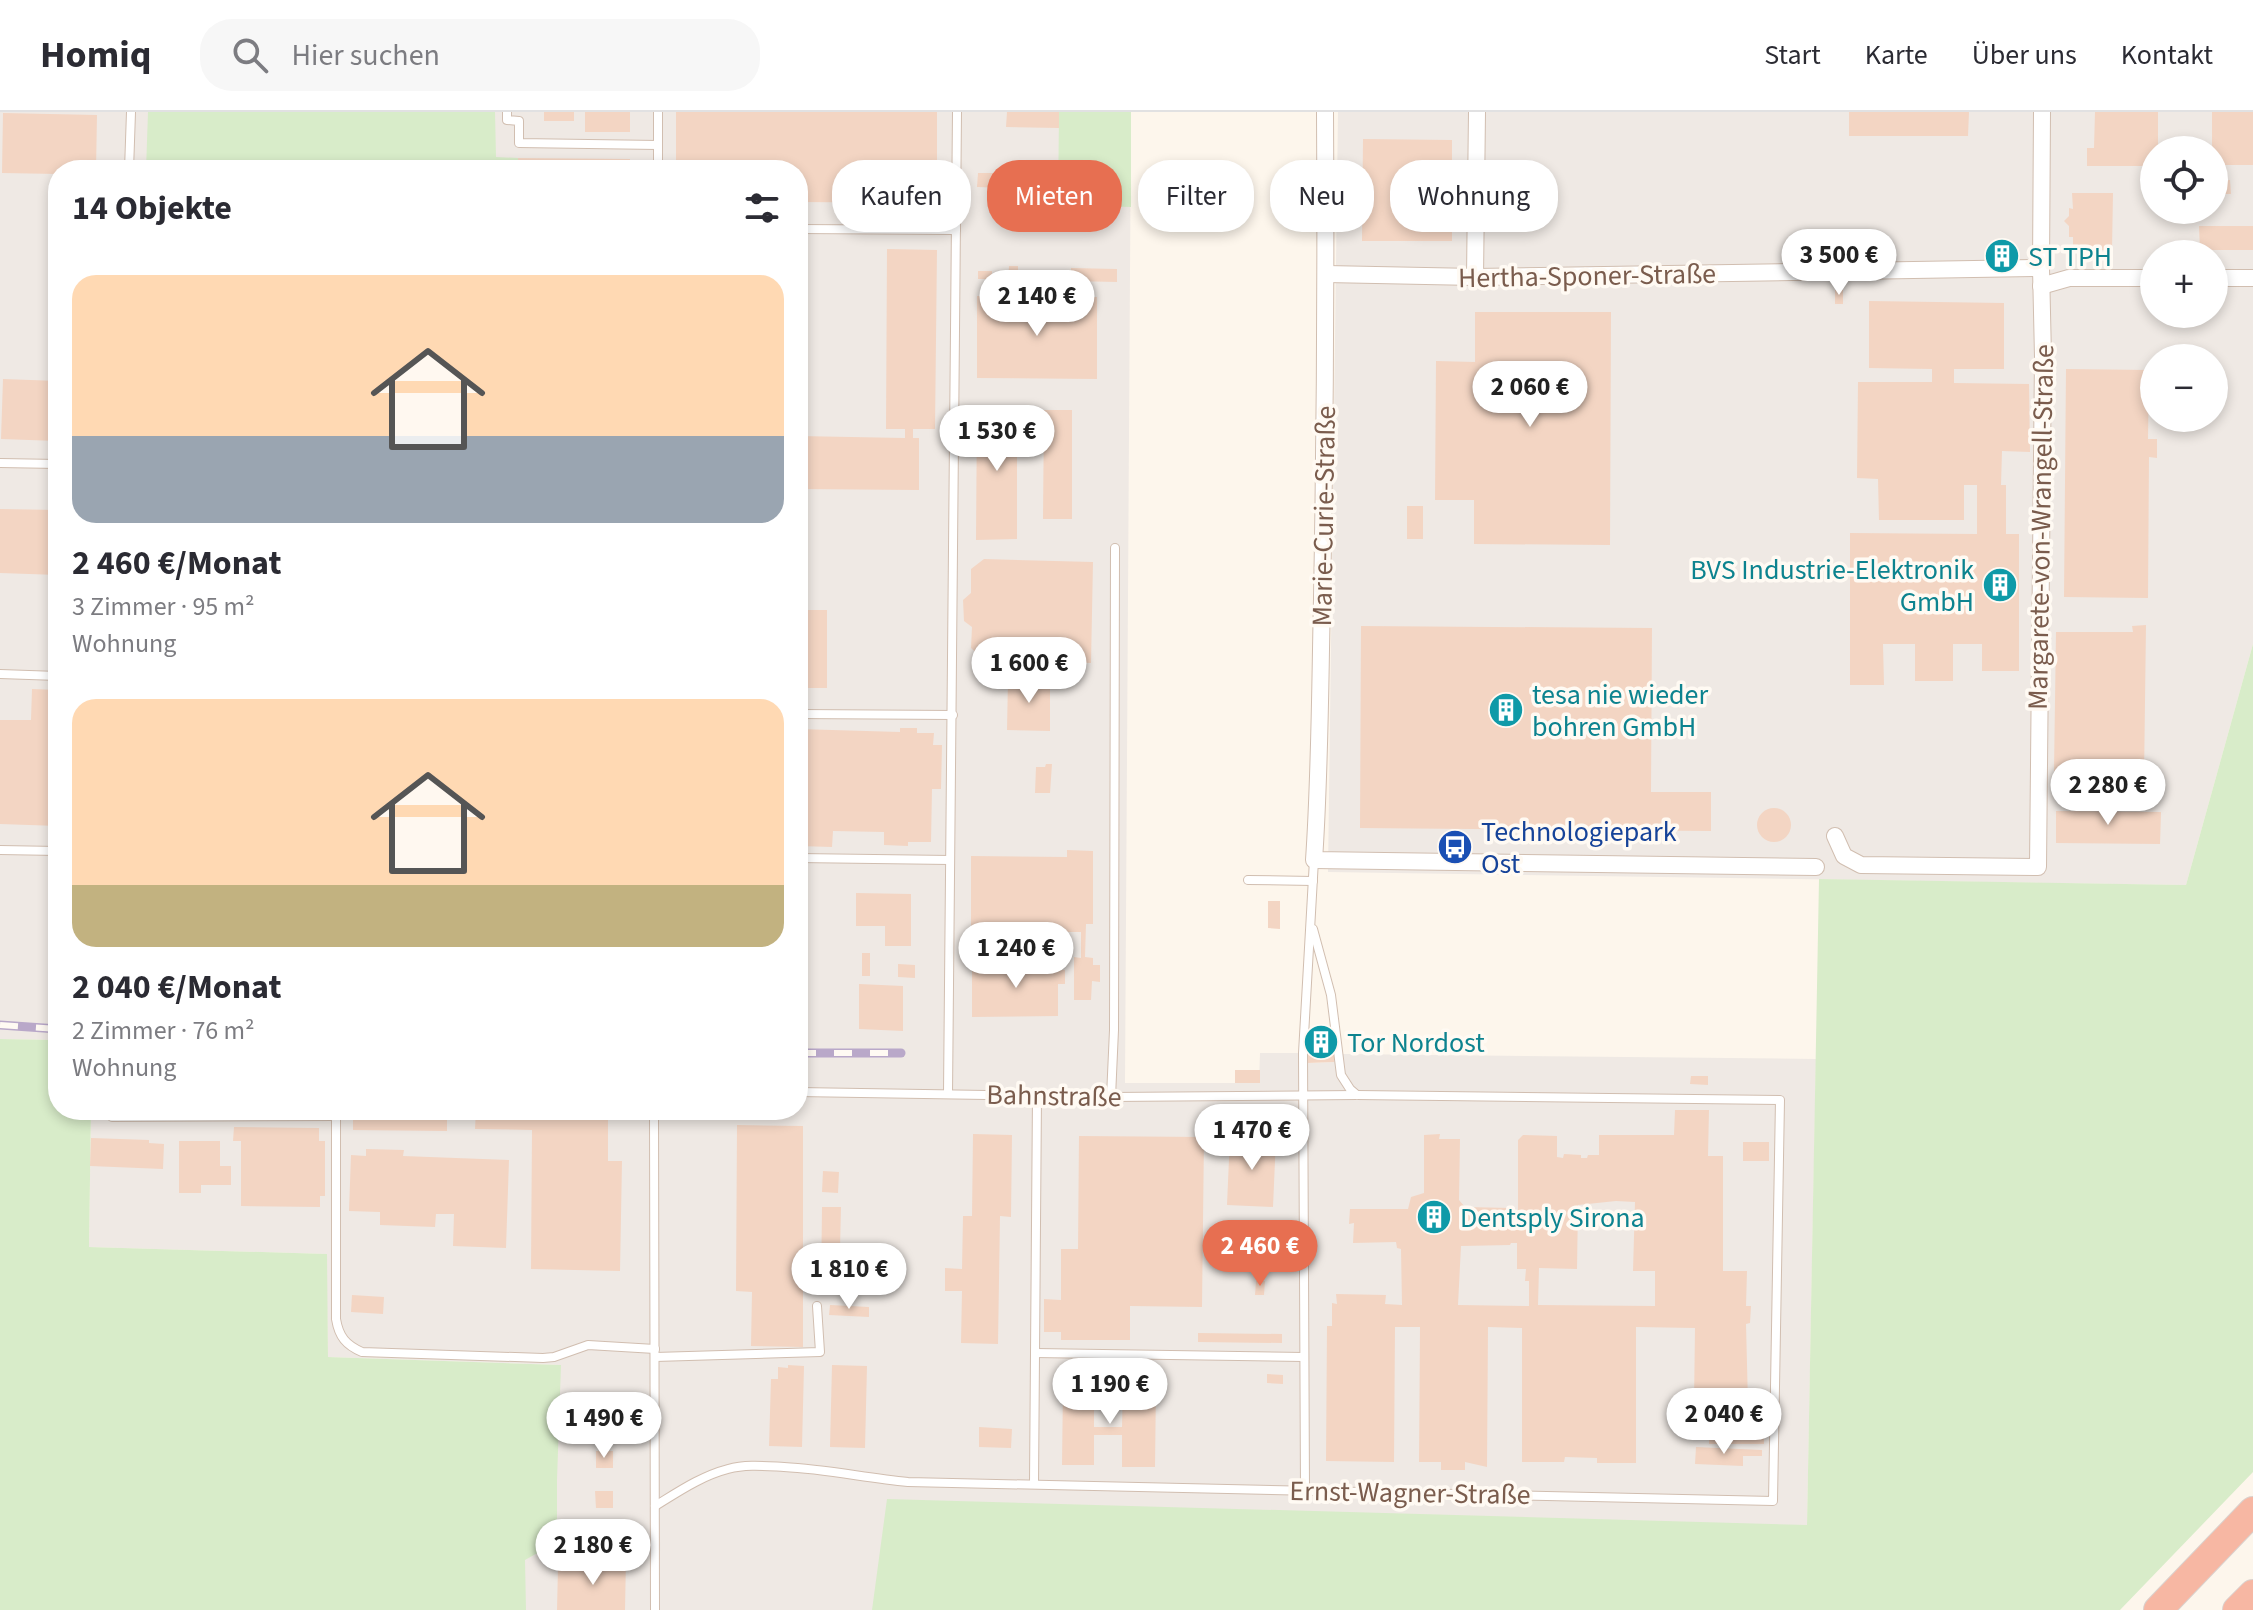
<!DOCTYPE html>
<html lang="de">
<meta charset="utf-8">
<style>
:root{--surface:#fff;--page:#f7f7f7;--text:#2b2b33;--muted:#7c7c81;--line:#e1e1e2;--accent:#e76f51}
body{margin:0;font-family:"Source Sans 3",sans-serif;background:var(--page);color:var(--text);height:100vh;display:flex;flex-direction:column;font-size:30px;white-space:nowrap}
*{box-sizing:border-box;margin:0}
p{font-size:26px;color:var(--muted)}
.icon{flex:none;width:44px;height:44px;fill:none;stroke:currentColor;stroke-width:2;stroke-linecap:round;stroke-linejoin:round}
.map{position:relative;flex:1;overflow:hidden}
.sheet{position:absolute;left:48px;top:48px;width:760px;height:960px;display:flex;flex-direction:column;background:var(--surface);border-radius:32px;box-shadow:0 4px 12px #0003}
.sheet>*{flex:none}
.guide{position:absolute;left:832px;top:48px;width:760px;height:72px;display:flex;gap:16px}
.controls{position:absolute;left:2140px;top:24px;display:grid;gap:16px}
.controls a{display:grid;place-items:center;width:88px;height:88px;border-radius:50%;background:var(--surface);box-shadow:0 4px 12px #0003;font-size:40px}
.price{position:absolute;translate:-50% -68px;padding:0 18px;border-radius:28px;background:#fff;color:#222;font-size:26px;line-height:52px;filter:drop-shadow(0 2px 4px #0008)}
.price::after{content:'';position:absolute;left:50%;top:48px;width:24px;height:18px;margin-left:-12px;background:inherit;clip-path:polygon(0 0,100% 0,50% 100%)}
.price.active{background:var(--accent);color:#fff}
ul{padding:0;list-style:none}
li{display:grid;align-content:center;gap:16px;height:424px;padding:0 24px}
li span{display:grid;place-items:center;height:248px;border-radius:24px;color:#555}
li>.icon{margin-inline-start:auto}
span .icon{width:144px;height:144px;fill:#fffc;stroke-width:1}
li b{font-size:34px}
h2{display:flex;justify-content:space-between;align-items:center;height:96px;padding:0 24px;font-size:34px}
.tag{padding:0 28px;border-radius:32px;background:var(--surface);box-shadow:0 4px 12px #0003;font-size:28px;line-height:72px}
.tag.active{background:var(--accent);color:#fff}
header{display:flex;align-items:center;gap:48px;box-sizing:border-box;height:112px;padding:0 40px;background:var(--surface);border-bottom:2px solid var(--line)}
header strong{font-size:38px}
nav{display:flex;gap:44px;margin-inline-start:auto;font-size:28px}
.search{width:560px;height:72px;background:var(--page);display:flex;align-items:center;gap:20px;box-sizing:border-box;padding:0 28px;border-radius:32px;color:var(--muted);font-size:30px}
.map>svg:first-child{display:block}
</style>
<header>
<strong>Homiq</strong>
<div class="search"><svg class="icon" aria-label="search" viewBox="0 0 24 24"><circle cx="10" cy="10" r="6"/><path d="M15 15l6 6"/></svg>Hier suchen</div>
<nav><a>Start</a><a>Karte</a><a>Über uns</a><a>Kontakt</a></nav>
</header>
<div class="map">
<svg width="2253" height="1498" viewBox="0 0 2253 1498">
<rect width="100%" height="100%" fill="#fdf6ec"/>
<g fill="#efe9e4" fill-rule="evenodd">
<polygon points="0,0 1131,0 1125,971 1259,971 1260,941 1307,941 1308,951 1334,950 1335,942 1346,942 1816,947 1807,1413 1721,1498 518,1498 516,1450 561,1253 328,1245 326,1142 89,1135 91,998 798,998 798,58 58,58 58,928 0,927"/>
<path d="M1338,0h915v532l-67,241 -858,-13zM2154,38h60v60h-60zM2154,142h60v60h-60zM2154,246h60v60h-60z"/>
</g>
<g fill="#d8ecc9">
<polygon points="148,0 495,0 496,45 518,46 518,58 146,58"/>
<polygon points="1059,0 1131,0 1131,95 1058,93"/>
<polygon points="2253,532 2253,1360 2120,1498 872,1498 887,1387 1807,1413 1819,767 2186,773"/>
<polygon points="0,927 58,928 58,998 91,998 89,1135 327,1142 328,1245 561,1253 557,1368 557,1430 525,1448 526,1498 0,1498"/>
</g>
<g fill="#f3d5c3" fill-rule="evenodd">
<rect x="544" y="0" width="30" height="9"/>
<rect x="585" y="0" width="45" height="20"/>
<polygon points="676,0 937,0 937,91 798,90 798,58 676,58"/>
<polygon points="1007,0 1059,0 1059,16 1006,15"/>
<polygon points="1849,0 1969,0 1968,24 1849,24"/>
<polygon points="2095,0 2158,0 2158,38 2154,38 2154,54 2087,54 2087,36 2094,36"/>
<polygon points="2212,0 2253,0 2253,53 2214,53 2214,38 2212,38"/>
<polygon points="3,1 97,3 96,58 58,58 58,62 2,61"/>
<polygon points="1363,27 1452,28 1452,129 1362,129"/>
<polygon points="518,46 630,47 630,58 518,58"/>
<polygon points="978,61 1006,61 1006,76 977,75"/>
<polygon points="2230,68 2231,82 2214,82 2214,69"/>
<polygon points="2072,81 2113,81 2112,138 2073,138 2073,125 2069,125 2069,114 2064,109 2069,104 2069,96 2073,97"/>
<polygon points="55,109 58,109 58,252 53,252"/>
<polygon points="2199,114 2253,114 2253,138 2200,138"/>
<polygon points="887,137 937,138 935,317 913,317 913,326 919,326 919,378 798,377 798,324 905,326 905,317 886,317"/>
<polygon points="1995,140 2010,140 2010,148 1994,148"/>
<polygon points="798,144 803,144 802,252 798,252"/>
<polygon points="1009,154 1018,154 1018,159 1035,159 1034,169 1017,168 1017,171 1008,170"/>
<polygon points="1071,156 1117,157 1117,170 1071,169"/>
<rect x="978" y="159" width="14" height="8"/>
<rect x="1835" y="178" width="8" height="14"/>
<polygon points="977,184 1097,185 1097,267 977,266"/>
<polygon points="1869,189 2004,191 2004,257 1954,257 1954,271 2029,272 2030,340 2002,339 2001,373 2006,373 2006,422 2019,422 2019,559 1982,559 1982,532 1953,532 1953,569 1915,569 1915,532 1883,532 1884,573 1850,573 1850,421 1977,422 1977,373 1964,373 1964,408 1879,408 1878,367 1857,366 1858,270 1932,270 1932,257 1869,256"/>
<polygon points="1475,200 1611,200 1610,433 1474,432 1474,388 1435,388 1436,249 1475,250"/>
<polygon points="2066,257 2149,258 2148,327 2157,327 2157,346 2149,345 2148,486 2064,485"/>
<polygon points="3,267 58,269 57,329 1,327"/>
<polygon points="977,294 1017,295 1017,427 976,428"/>
<polygon points="1044,298 1072,298 1072,407 1043,407"/>
<rect x="1407" y="394" width="16" height="33"/>
<polygon points="0,397 58,398 58,463 0,461"/>
<polygon points="984,447 1093,450 1091,551 985,548 971,536 972,515 964,509 963,488 971,481 971,457"/>
<rect x="798" y="498" width="29" height="78"/>
<polygon points="2146,513 2144,667 2132,668 2131,660 2054,659 2056,520 2133,520 2132,514"/>
<polygon points="1361,514 1652,516 1651,680 1711,680 1711,719 1360,716"/>
<polygon points="1008,567 1050,568 1050,619 1007,618"/>
<polygon points="32,577 58,578 58,714 0,712 0,608 31,608"/>
<polygon points="900,616 917,616 917,621 934,621 933,633 942,633 941,677 932,677 931,730 908,730 908,734 884,733 884,720 833,719 832,735 798,734 798,617 900,620"/>
<polygon points="1046,652 1052,652 1050,681 1035,681 1036,655 1045,655"/>
<circle cx="1774" cy="713" r="17"/>
<polygon points="2056,699 2161,700 2160,732 2056,731"/>
<polygon points="1067,738 1093,739 1093,812 1086,812 1085,845 1093,846 1093,853 1100,853 1100,870 1092,869 1091,888 1074,888 1074,845 1081,846 1081,820 1065,820 1065,824 1053,824 1053,815 971,814 971,744 1067,745"/>
<polygon points="856,781 911,782 911,834 885,834 885,814 856,814"/>
<polygon points="1268,789 1280,789 1280,817 1268,816"/>
<polygon points="58,798 58,818 48,808"/>
<rect x="862" y="841" width="8" height="23"/>
<polygon points="898,852 915,853 915,866 898,865"/>
<polygon points="1057,852 1057,858 1065,858 1065,872 1058,872 1058,904 972,905 972,853"/>
<polygon points="859,872 903,874 903,919 859,917"/>
<polygon points="1307,919 1335,919 1334,950 1307,951"/>
<rect x="1235" y="958" width="25" height="13"/>
<polygon points="1691,964 1708,964 1708,973 1690,972"/>
<polygon points="353,998 447,998 447,1019 353,1018"/>
<polygon points="476,998 608,998 608,1049 622,1049 620,1159 531,1157 532,1018 475,1017"/>
<path d="M1675,998h34l-1,46h15v115h24l-1,35h5l-1,17 -4,1 2,80h-54l1,-76 -59,-1v136h-39v-5l-32,-1 -1,5h-42v-134l-34,-1 -1,140 -22,-5v8h-24v-8h-22l1,-135h-25l-1,135 -68,-1 1,-135h5v-23l5,1 -1,-10 50,1 -1,9 17,1 -1,-56 -4,-1 -1,-6 -43,1 1,-20 -5,1 1,-15h58l3,-12 13,-4v-58l16,-1 -1,5h21l-1,61 6,7 46,1v2h7v-70l5,-5 34,1v21l6,1 1,-4 17,1v3h6l1,-3h11v-20h75zM1616,1089l19,1 -2,69h22v35l-117,-1 1,-37 38,1 1,-64zM1511,1131h6v26h9l-1,12h4v25l-71,-1 3,-59 49,-1z"/>
<polygon points="737,1013 803,1014 803,1235 751,1234 752,1180 736,1179"/>
<polygon points="234,1015 319,1016 319,1029 325,1029 325,1084 320,1084 320,1095 241,1094 241,1029 233,1029"/>
<polygon points="973,1022 1012,1023 1011,1105 1000,1104 998,1232 961,1231 962,1179 945,1179 945,1156 962,1157 963,1104 972,1104"/>
<polygon points="1079,1024 1204,1025 1202,1195 1130,1194 1130,1228 1061,1228 1061,1220 1044,1220 1044,1187 1061,1188 1061,1137 1078,1137"/>
<polygon points="1230,1024 1276,1026 1273,1095 1227,1093"/>
<polygon points="91,1026 149,1028 149,1031 164,1032 163,1057 90,1054"/>
<polygon points="179,1029 220,1029 220,1054 231,1054 231,1073 201,1073 201,1081 179,1081"/>
<rect x="1743" y="1030" width="26" height="19"/>
<polygon points="366,1037 404,1038 403,1044 509,1048 506,1136 453,1134 454,1102 436,1102 435,1115 380,1113 380,1100 349,1099 351,1043 366,1044"/>
<polygon points="823,1059 839,1060 838,1081 822,1080"/>
<polygon points="822,1095 841,1095 839,1179 821,1179"/>
<polygon points="1262,1111 1284,1113 1283,1125 1261,1124"/>
<polygon points="1256,1169 1265,1169 1264,1183 1255,1183"/>
<polygon points="352,1183 384,1185 383,1202 351,1200"/>
<polygon points="830,1193 869,1195 869,1205 829,1203"/>
<polygon points="1198,1221 1282,1222 1282,1231 1198,1230"/>
<polygon points="788,1253 804,1254 802,1335 769,1334 771,1267 778,1267 778,1255 788,1256"/>
<polygon points="832,1253 867,1254 865,1336 830,1335"/>
<polygon points="1267,1262 1283,1263 1283,1272 1267,1271"/>
<polygon points="1063,1273 1094,1273 1094,1315 1122,1315 1123,1273 1156,1273 1155,1355 1122,1355 1122,1323 1094,1323 1094,1353 1062,1353"/>
<polygon points="596,1300 613,1300 614,1316 596,1316"/>
<polygon points="979,1315 1012,1317 1011,1336 979,1335"/>
<rect x="1709" y="1315" width="55" height="17"/>
<polygon points="1696,1335 1762,1338 1762,1344 1743,1344 1743,1354 1695,1352"/>
<rect x="596" y="1339" width="17" height="17"/>
<polygon points="595,1379 613,1379 613,1396 596,1396"/>
<polygon points="597,1446 626,1447 625,1498 557,1498 558,1455 596,1456"/>
</g>
<g fill="none" stroke-linecap="round" stroke-linejoin="round">
<g stroke="#d1beb0" stroke-width="10">
<g id="service">
<polyline points="507,0 507,8 519,9 519,31 658,33"/>
<polyline points="658,0 658,58"/>
<polyline points="129,58 131,0"/>
<polyline points="798,117 956,118"/>
<polyline points="0,351 58,352"/>
<polyline points="0,562 58,564"/>
<polyline points="798,602 953,603"/>
<polyline points="0,738 58,739"/>
<polyline points="798,746 950,748"/>
<polyline points="1248,768 1313,769"/>
<polyline points="1313,817 1331,883 1341,963 1350,977 1357,983"/>
<polyline points="948,982 957,0"/>
<polyline points="1111,985 1114,918 1115,436"/>
<polyline points="112,998 112,1005 336,1004"/>
<path d="M336,998v209c3,18 10,26 26,33l181,6 11,-1 34,-12 67,4"/>
<polyline points="654,998 655,1498"/>
<polyline points="1035,1241 1304,1245"/>
<polyline points="655,1245 820,1240 817,1194"/>
<polyline points="1034,1372 1037,983"/>
<polyline points="1305,1378 1303,941 1314,748"/>
<path d="M655,1394c23,-14 46,-30 73,-37 18,-5 37,-3 56,-2 42,2 82,11 124,15l865,19 7,-401 -423,-5 -246,2 -313,-5"/>
</g>
</g>
<g stroke="#d1beb0" stroke-width="18">
<g id="minor">
<path d="M1325,0c1,162 0,324 -3,487 -2,87 -2,174 -8,261l502,7"/>
<polyline points="1326,162 1475,165 2041,156"/>
<polyline points="1475,165 1477,0"/>
<polyline points="2214,166 2253,166"/>
<polyline points="2041,174 2069,166 2154,166"/>
<polyline points="1835,724 1844,744 1861,753 2038,755 2043,245 2041,156 2042,0"/>
</g>
</g>
<g stroke="#dad1cd" stroke-width="30">
<g id="motorway">
<polyline points="2158,1498 2253,1399"/>
<polyline points="2237,1498 2253,1482"/>
</g>
</g>
<use href="#service" stroke="#fff" stroke-width="8"/>
<use href="#minor" stroke="#fff" stroke-width="16"/>
<use href="#motorway" stroke="#f7b7a3" stroke-width="28"/>
<g stroke="#b9a8c9" stroke-width="9">
<g id="rail">
<polyline points="0,913 58,917"/>
<polyline points="798,941 901,941"/>
</g>
</g>
<use href="#rail" stroke="#fffaf3" stroke-width="6" stroke-dasharray="18" stroke-linecap="butt"/>
</g>
<defs>
<g id="building-disc" transform="scale(1.8)"><circle r="9.5" fill="#0f9aa8" stroke="#fffaf3"/><path d="M-4-6H4V6H1V3H-1V6H-4ZM-2.5-4.3h1.7v1.8h-1.7ZM.8-4.3h1.7v1.8H.8ZM-2.5-1h1.7V.8h-1.7ZM.8-1h1.7V.8H.8Z" fill="#fff"/></g>
<g id="bus-disc" transform="scale(1.8)"><circle r="9.5" fill="#1a4fb4" stroke="#fffaf3"/><path d="M-5-6H5V4H4V6H2V4H-2V6H-4V4H-5ZM-3.5-4V0h7V-4ZM-3.5 1.2v1.5H-2V1.2ZM2 1.2v1.5H3.5V1.2Z" fill="#fff"/></g>
</defs>
<g fill-rule="evenodd">
<use href="#building-disc" x="2002" y="144"/>
<use href="#building-disc" x="2000" y="473"/>
<use href="#building-disc" x="1506" y="598"/>
<use href="#bus-disc" x="1455" y="735"/>
<use href="#building-disc" x="1321" y="930"/>
<use href="#building-disc" x="1434" y="1105"/>
</g>
<g text-anchor="middle" stroke-width="7" stroke-linejoin="round" paint-order="stroke">
<g font-size="28" fill="#0d838f" stroke="#fffaf3" text-anchor="start">
<text x="2028" y="154">ST TPH</text>
<text x="1974" y="467" text-anchor="end">BVS Industrie-Elektronik<tspan x="1974" dy="32">GmbH</tspan></text>
<text x="1532" y="592">tesa nie wieder<tspan x="1532" dy="32">bohren GmbH</tspan></text>
<text x="1347" y="940">Tor Nordost</text>
<text x="1460" y="1115">Dentsply Sirona</text>
</g>
<g font-size="28" fill="#7a5c4d" stroke="#fffaf3">
<text transform="translate(1587 163) rotate(-1)" y="10">Hertha-Sponer-Straße</text>
<text transform="translate(1323 404) rotate(-89)" y="10">Marie-Curie-Straße</text>
<text transform="translate(2040 415) rotate(-89)" y="10">Margarete-von-Wrangell-Straße</text>
<text transform="translate(1054 983) rotate(1)" y="10">Bahnstraße</text>
<text transform="translate(1410 1380) rotate(1)" y="10">Ernst-Wagner-Straße</text>
</g>
<g font-size="28" fill="#164399" stroke="#fffaf3" text-anchor="start">
<text x="1481" y="729">Technologiepark<tspan x="1481" dy="32">Ost</tspan></text>
</g>
</g>
</svg>
<div class="controls">
<a><svg class="icon" aria-label="locate" viewBox="0 0 24 24"><circle cx="12" cy="12" r="6"/><path d="M12 2v4M12 18v4M2 12h4M18 12h4"/></svg></a>
<a>+</a>
<a>−</a>
</div>
<b class="price" style="left:1839px;top:185px">3 500 €</b>
<b class="price" style="left:1037px;top:226px">2 140 €</b>
<b class="price" style="left:1530px;top:317px">2 060 €</b>
<b class="price" style="left:997px;top:361px">1 530 €</b>
<b class="price" style="left:1029px;top:593px">1 600 €</b>
<b class="price" style="left:2108px;top:715px">2 280 €</b>
<b class="price" style="left:1016px;top:878px">1 240 €</b>
<b class="price" style="left:1252px;top:1060px">1 470 €</b>
<b class="price active" style="left:1260px;top:1176px">2 460 €</b>
<b class="price" style="left:849px;top:1199px">1 810 €</b>
<b class="price" style="left:1110px;top:1314px">1 190 €</b>
<b class="price" style="left:1724px;top:1344px">2 040 €</b>
<b class="price" style="left:604px;top:1348px">1 490 €</b>
<b class="price" style="left:593px;top:1475px">2 180 €</b>
<div class="guide">
<a class="tag">Kaufen</a>
<a class="tag active">Mieten</a>
<a class="tag">Filter</a>
<a class="tag">Neu</a>
<a class="tag">Wohnung</a>
</div>
<section class="sheet">
<h2>14 Objekte<svg class="icon" aria-label="filters" viewBox="0 0 24 24"><path d="M4 7h16M4 17h16"/><circle cx="9" cy="7" r="2"/><circle cx="15" cy="17" r="2"/></svg></h2>
<ul>
<li><span style="background:linear-gradient(#ffd9b3 65%,#9aa5b1 0)"><svg class="icon" aria-label="home" viewBox="0 0 24 24"><path d="M3 11l9-7 9 7M6 9v11h12V9"/></svg></span><div><b>2 460 €/Monat</b><p>3 Zimmer · 95 m²</p><p>Wohnung</p></div></li>
<li><span style="background:linear-gradient(#ffd9b3 75%,#c2b280 0)"><svg class="icon" aria-label="home" viewBox="0 0 24 24"><path d="M3 11l9-7 9 7M6 9v11h12V9"/></svg></span><div><b>2 040 €/Monat</b><p>2 Zimmer · 76 m²</p><p>Wohnung</p></div></li>
</ul>
</section>
</div>
